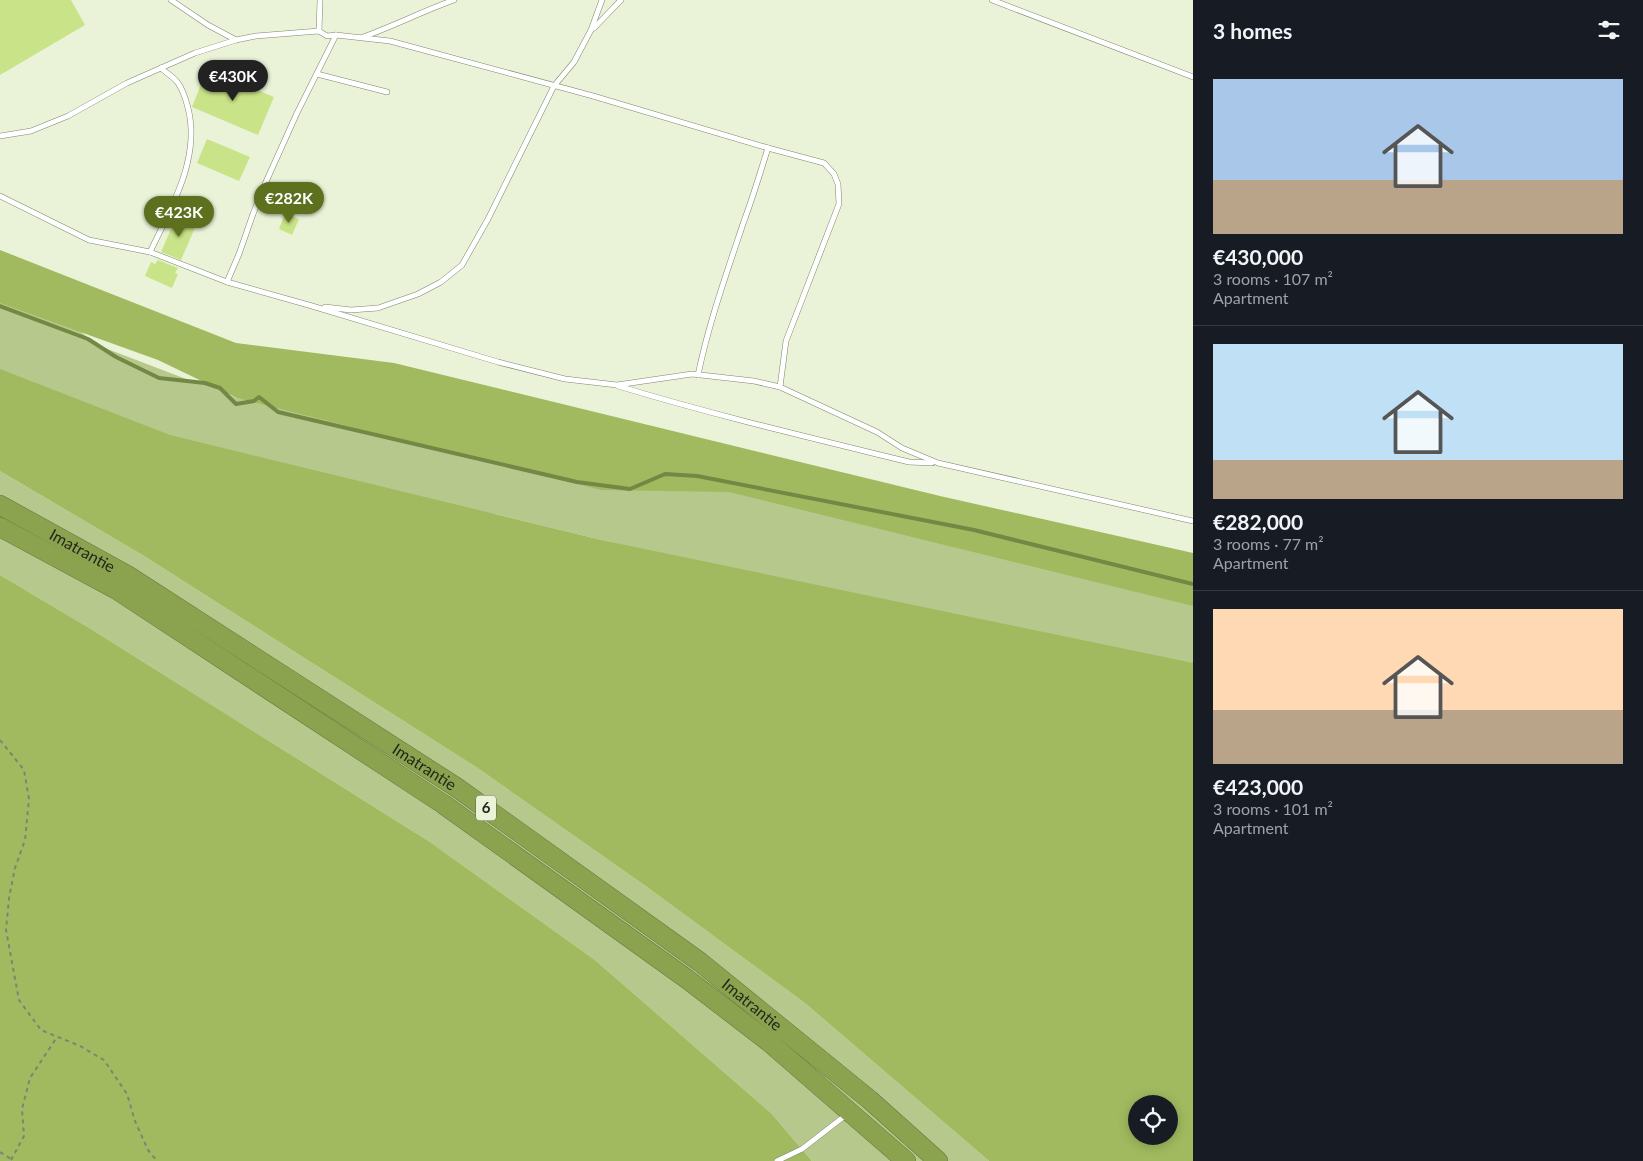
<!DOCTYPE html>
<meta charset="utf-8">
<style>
:root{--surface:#171b24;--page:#242831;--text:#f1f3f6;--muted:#9ea1a6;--line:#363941;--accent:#5c701e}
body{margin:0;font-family:Lato,sans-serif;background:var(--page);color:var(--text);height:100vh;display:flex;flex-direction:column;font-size:19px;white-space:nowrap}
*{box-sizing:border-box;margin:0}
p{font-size:16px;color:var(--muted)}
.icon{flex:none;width:28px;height:28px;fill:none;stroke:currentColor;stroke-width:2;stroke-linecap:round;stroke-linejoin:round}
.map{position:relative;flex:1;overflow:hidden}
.sheet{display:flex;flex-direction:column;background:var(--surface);width:450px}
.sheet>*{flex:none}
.tools{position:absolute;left:1128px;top:1095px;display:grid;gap:10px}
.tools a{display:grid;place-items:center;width:50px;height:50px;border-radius:50%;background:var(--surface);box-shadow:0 2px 12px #0003;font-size:25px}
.price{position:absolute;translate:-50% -42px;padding:0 11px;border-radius:18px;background:var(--accent);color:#fff;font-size:16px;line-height:32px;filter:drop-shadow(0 1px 2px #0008)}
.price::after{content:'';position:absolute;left:50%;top:30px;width:15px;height:11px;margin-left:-8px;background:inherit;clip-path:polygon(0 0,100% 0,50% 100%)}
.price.on{background:#222;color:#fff}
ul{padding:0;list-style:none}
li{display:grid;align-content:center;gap:10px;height:265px;padding:0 20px}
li+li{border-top:1px solid var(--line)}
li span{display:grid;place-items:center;height:155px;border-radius:0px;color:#555}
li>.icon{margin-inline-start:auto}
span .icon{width:90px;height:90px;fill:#fffc;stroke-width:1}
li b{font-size:21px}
h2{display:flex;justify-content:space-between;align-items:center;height:60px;padding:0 20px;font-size:21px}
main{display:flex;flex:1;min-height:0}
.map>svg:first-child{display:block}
</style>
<main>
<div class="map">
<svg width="1193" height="1161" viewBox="0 0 1193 1161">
<rect width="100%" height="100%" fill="#eaf3d8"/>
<g fill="#b6c88c">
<polygon points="0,261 58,313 97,345 194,382 220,388 227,394 237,398 665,474 1193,584 1193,693 606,541 495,514 469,518 0,431"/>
<polygon points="0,471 144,556 476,767 647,887 806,1004 989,1161 812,1161 771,1113 595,960 430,842 91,629 0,575"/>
</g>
<g fill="#a1ba5f" fill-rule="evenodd">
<polygon points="0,250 236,343 394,363 940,496 1193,553 1193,606 729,492 601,490 237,398 158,360 0,303"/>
<path d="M0,369l170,66 436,106 587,122v498h-204l-183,-157 -159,-117 -171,-120 -332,-211 -144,-85zM1136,1104h33v32h-33z"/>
<polygon points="0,575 91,629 430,842 595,960 771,1113 812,1161 0,1161"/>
</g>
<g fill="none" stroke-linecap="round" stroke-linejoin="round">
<polyline stroke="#748744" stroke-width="4" points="0,306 88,339 116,357 159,378 205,383 220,388 236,404 254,401 259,397 278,412 577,482 630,489 665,474 697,476 974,530 1193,584"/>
</g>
<g fill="#c9e488">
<polygon points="0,0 71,0 85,25 0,75"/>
<polygon points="207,69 274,97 258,135 192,107"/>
<polygon points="207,139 250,157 239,181 197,163"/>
<polygon points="285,213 299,219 292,235 279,229"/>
<polygon points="177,215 197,223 181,260 161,252"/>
<polygon points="158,260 178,268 175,273 178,274 172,288 145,276 151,262 155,264"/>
</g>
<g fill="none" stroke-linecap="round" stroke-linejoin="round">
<g stroke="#7e866e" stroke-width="6">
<g id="service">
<polyline points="171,0 208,25 236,40"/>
<polyline points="992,0 1193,77"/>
<polyline points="594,28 621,0"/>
<polyline points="319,31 320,0"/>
<path d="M363,37c31,-11 60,-26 91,-37"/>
<polyline points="317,74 387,92"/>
<polyline points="0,136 31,131 68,116 127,83 195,53 236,40 256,36 319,31 327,36 336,35 390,41 593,96 768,148 824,163 834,174 838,184 839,204 786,341 780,387"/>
<polyline points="0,196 89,240 150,252 227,282 312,306 498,362 565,379 617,385 692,374 754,381 780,387 877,432 902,448 938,463 1193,521"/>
<path d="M150,252c21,-44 51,-94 38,-144 -2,-8 -5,-18 -10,-25 -4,-6 -12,-10 -17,-15"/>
<polyline points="227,282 239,254 253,214 265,184 297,113 336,35"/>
<polyline points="325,307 351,310 378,308 418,294 441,282 462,265 488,219 554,86 574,62 591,30 602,0"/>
<path d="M698,375c11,-53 29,-103 46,-154 9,-24 16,-48 24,-73"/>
<path d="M618,386c96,29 193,52 291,76l23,1"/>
<polyline points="777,1161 802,1149 846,1115"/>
</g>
</g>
<g stroke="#67773d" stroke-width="20">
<g id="motorway">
<path id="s1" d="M0,505l127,70 329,212 244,175 170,138 68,61"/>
<polyline points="0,527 117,590 443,804 687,979 769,1042 906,1161"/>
</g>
</g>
<g stroke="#7e8472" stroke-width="2" stroke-dasharray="4 4" stroke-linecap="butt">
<polyline points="0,740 24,770 29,799 25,840 15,868 9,898 6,930 19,1000 41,1030 80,1046 104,1060 127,1094 135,1121 148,1150 157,1161"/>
<polyline points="0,1152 11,1159"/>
<polyline points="11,1160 24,1136 22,1109 30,1078 57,1037"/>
</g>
<use href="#service" stroke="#fff" stroke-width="5"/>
<use href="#motorway" stroke="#8ba24f" stroke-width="19"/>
</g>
<g text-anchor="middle" stroke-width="5" stroke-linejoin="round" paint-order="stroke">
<rect fill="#eaf3d8" stroke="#5f6454" stroke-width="1" x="476" y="795.5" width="20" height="25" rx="4"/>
<g font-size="15" font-weight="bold" fill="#23261c">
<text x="486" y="813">6</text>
</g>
<g font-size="16" fill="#23261c" stroke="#eaf3d8">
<text dy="6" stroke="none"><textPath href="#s1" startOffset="94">Imatrantie</textPath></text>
<text dy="6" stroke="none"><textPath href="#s1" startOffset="499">Imatrantie</textPath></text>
<text dy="6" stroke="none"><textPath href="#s1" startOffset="904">Imatrantie</textPath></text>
</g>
</g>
</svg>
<div class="tools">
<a><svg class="icon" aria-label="locate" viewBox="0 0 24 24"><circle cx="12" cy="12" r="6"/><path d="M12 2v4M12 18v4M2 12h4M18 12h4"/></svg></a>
</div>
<b class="price on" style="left:233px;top:102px">€430K</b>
<b class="price" style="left:289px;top:224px">€282K</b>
<b class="price" style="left:179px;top:238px">€423K</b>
</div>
<section class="sheet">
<h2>3 homes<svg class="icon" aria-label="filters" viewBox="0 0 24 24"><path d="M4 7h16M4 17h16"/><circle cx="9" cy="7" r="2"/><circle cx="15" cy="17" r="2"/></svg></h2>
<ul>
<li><span style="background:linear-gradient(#a9c7e8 65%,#b9a48a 0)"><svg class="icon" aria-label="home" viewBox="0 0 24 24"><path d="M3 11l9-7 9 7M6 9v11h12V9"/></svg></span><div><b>€430,000</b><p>3 rooms · 107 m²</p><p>Apartment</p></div></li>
<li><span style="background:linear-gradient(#bfe0f5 75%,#b9a48a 0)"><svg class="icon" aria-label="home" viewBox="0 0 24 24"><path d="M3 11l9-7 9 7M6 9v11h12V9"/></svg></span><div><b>€282,000</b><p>3 rooms · 77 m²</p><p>Apartment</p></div></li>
<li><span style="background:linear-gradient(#ffd9b3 65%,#b9a48a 0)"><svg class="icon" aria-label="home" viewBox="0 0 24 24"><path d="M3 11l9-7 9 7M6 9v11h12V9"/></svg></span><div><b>€423,000</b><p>3 rooms · 101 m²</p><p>Apartment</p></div></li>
</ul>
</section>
</main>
